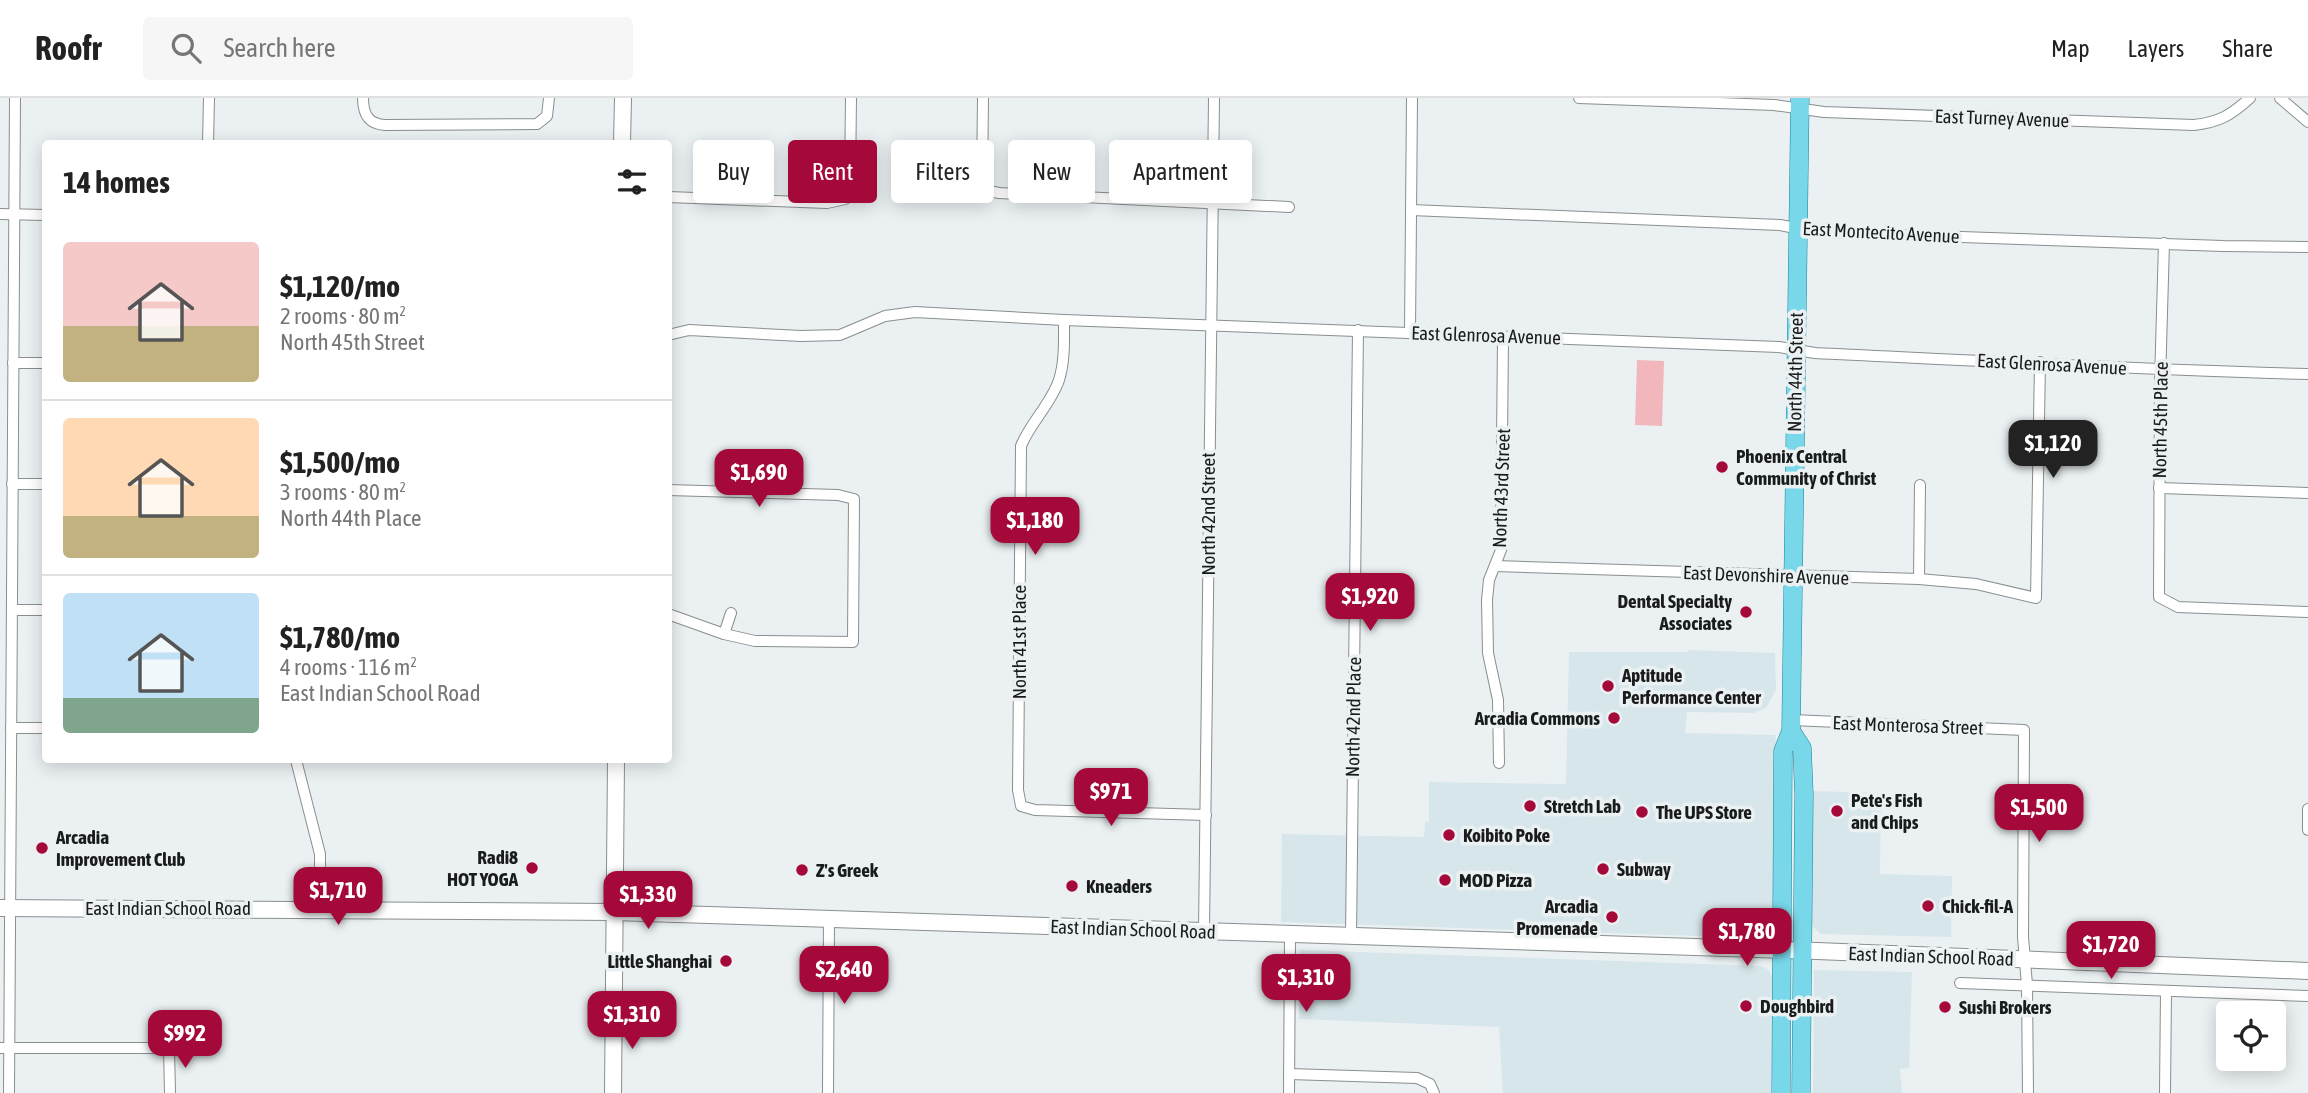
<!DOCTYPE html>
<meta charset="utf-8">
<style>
:root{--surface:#fff;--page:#f6f6f6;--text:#222;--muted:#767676;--line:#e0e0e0;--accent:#a5093a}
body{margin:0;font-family:"Asap Condensed",sans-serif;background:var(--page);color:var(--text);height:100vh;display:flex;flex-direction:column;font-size:26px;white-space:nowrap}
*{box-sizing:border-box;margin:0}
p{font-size:23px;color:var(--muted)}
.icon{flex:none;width:38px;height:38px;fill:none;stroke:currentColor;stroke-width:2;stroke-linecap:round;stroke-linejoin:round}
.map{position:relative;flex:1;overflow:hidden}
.panel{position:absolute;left:42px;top:42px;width:630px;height:623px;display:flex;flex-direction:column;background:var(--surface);border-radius:7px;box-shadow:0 4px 18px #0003}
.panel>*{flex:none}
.guide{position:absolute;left:693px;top:42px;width:665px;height:63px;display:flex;gap:14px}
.buttons{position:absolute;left:2216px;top:903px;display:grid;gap:14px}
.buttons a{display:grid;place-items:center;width:70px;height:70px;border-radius:7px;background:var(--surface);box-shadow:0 4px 18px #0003;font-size:35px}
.price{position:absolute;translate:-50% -60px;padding:0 16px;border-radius:14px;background:var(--accent);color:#fff;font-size:23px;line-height:46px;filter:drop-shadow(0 2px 4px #0008)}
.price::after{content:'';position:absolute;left:50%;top:42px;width:21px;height:16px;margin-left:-10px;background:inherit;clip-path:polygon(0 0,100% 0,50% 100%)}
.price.on{background:#222;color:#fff}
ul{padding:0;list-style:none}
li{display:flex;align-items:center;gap:21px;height:175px;padding:0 21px}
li+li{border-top:2px solid var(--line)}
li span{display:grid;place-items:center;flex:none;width:196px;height:140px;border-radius:7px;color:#555}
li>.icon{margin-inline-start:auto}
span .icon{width:84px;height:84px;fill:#fffc;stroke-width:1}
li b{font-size:30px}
h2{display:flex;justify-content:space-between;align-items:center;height:84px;padding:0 21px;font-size:30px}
.chip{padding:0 24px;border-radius:7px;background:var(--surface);box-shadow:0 4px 18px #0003;font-size:24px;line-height:63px}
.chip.on{background:var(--accent);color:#fff}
header{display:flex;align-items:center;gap:42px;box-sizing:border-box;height:98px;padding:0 35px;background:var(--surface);border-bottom:2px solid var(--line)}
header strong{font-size:33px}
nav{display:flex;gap:38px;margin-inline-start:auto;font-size:24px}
.search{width:490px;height:63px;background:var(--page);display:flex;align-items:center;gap:18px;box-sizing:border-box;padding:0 24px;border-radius:7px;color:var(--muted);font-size:26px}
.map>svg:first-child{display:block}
</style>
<header>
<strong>Roofr</strong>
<div class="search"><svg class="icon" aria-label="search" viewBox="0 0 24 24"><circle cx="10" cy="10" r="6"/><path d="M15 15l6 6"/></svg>Search here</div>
<nav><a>Map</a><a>Layers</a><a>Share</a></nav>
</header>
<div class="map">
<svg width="2308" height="995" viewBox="0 0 2308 995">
<rect width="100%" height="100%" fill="#ebf1f3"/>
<g fill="#d7e6ea">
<polygon points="1688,552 1775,555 1776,592 1766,610 1754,615 1687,614 1685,635 1776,637 1773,827 1768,837 1759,840 1281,824 1282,736 1424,739 1425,724 1429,723 1429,684 1566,686 1569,554 1688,554"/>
<polygon points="1812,693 1881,695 1880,776 1952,778 1951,839 1821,836 1810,826"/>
<polygon points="1300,852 1761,868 1769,872 1772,880 1771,995 1503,995 1499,929 1299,921"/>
<polygon points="1814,872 1912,874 1909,970 1900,971 1902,995 1813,995"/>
</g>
<polygon fill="#f1b7bc" points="1637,262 1664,263 1662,328 1635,327"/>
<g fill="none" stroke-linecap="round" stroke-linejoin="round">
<g stroke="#898e8f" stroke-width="12">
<g id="street">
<path d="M363,0c0,16 5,26 22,27l152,-1 10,-8 2,-18"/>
<polyline points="983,0 982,83 984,92 999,95 1289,109"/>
<path d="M1579,0l195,7 50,7 370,13c26,-3 37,-10 56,-27"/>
<polyline points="2280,0 2308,24"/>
<polyline points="208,46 209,0"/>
<polyline points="668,99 827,105 845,101 850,84 851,0"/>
<polyline points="1411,112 1780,127 1816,134 2223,148 2308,149"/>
<polyline points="0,116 46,117"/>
<polyline points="2164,145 2160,284 2159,499 2178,509 2308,514"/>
<path d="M1064,222c0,20 1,41 -5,60 -8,24 -29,43 -38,66l-3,344 3,16 14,4 171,5"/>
<polyline points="1410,234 1412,0"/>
<path d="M668,237l21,-5 112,6 39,-1 45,-19 30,-4 149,8 715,27 36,6c165,8 328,17 493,21"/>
<polyline points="13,265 46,265"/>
<polyline points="12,386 46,386"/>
<polyline points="2159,390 2308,395"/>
<polyline points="668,392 838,397 854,401 853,544 755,543 724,536 668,516"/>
<polyline points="1495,468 1919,481 1976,486 2036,500 2040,264"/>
<polyline points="1919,481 1920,387"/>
<polyline points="12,512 46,512"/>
<polyline points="724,536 731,515"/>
<polyline points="1792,622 2024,632 2023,839 2027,887 2028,995"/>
<polyline points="11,630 46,630"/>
<polyline points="296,662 320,756 320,811"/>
<polyline points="1499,665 1498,602 1488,555 1487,502 1489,482 1501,452 1503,238"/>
<polyline points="2308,711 2308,732"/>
<polyline points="1204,833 1214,0"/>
<polyline points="1351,838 1358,232"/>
<polyline points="1960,885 2308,898"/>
<polyline points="0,950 169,950 170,995"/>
<polyline points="1289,976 1417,980 1430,986 1434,995"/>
<polyline points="9,995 15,0"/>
<polyline points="828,995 829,821"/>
<polyline points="1289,995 1290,836"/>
<polyline points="2165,995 2166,893"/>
</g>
</g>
<g stroke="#898e8f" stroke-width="18">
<g id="secondary">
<polyline points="622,46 623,0"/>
<polyline points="0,810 614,814 1817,853 2308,873"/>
<polyline points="613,995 616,662"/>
</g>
</g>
<g stroke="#1c8497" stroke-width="19">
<g id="primary">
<polyline points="1791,633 1802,650 1804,696 1801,995"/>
<polyline points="1781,995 1783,653 1791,633 1800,0"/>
</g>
</g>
<use href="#street" stroke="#fff" stroke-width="10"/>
<use href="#secondary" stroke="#fff" stroke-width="16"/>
<use href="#primary" stroke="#78d7e8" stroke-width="18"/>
</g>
<g fill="#a5093a" stroke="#ebf1f3" stroke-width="2.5">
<circle cx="1722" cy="369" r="7"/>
<circle cx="1746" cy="514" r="7"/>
<circle cx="1608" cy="588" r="7"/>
<circle cx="1614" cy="620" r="7"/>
<circle cx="1530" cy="708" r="7"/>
<circle cx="1837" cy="713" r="7"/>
<circle cx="1642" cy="714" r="7"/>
<circle cx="1449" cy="737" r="7"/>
<circle cx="42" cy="750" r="7"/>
<circle cx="532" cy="770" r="7"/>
<circle cx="1603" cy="771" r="7"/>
<circle cx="802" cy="772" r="7"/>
<circle cx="1445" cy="782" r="7"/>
<circle cx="1072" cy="788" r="7"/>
<circle cx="1928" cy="808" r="7"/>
<circle cx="1612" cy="819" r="7"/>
<circle cx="726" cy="863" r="7"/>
<circle cx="1746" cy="908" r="7"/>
<circle cx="1945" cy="909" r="7"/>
</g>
<g text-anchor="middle" stroke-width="7" stroke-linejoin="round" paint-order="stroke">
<g font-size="19" fill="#191b1c" stroke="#ebf1f3">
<text transform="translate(2002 20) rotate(2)" y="7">East Turney Avenue</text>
<text transform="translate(1881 134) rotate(3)" y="7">East Montecito Avenue</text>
<text transform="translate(1486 237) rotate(2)" y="7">East Glenrosa Avenue</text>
<text transform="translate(2052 266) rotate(3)" y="7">East Glenrosa Avenue</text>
<text transform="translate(1795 274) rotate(-89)" y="7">North 44th Street</text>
<text transform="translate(2160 322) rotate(-89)" y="7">North 45th Place</text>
<text transform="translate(1501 390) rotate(-88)" y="7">North 43rd Street</text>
<text transform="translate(1208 416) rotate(-90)" y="7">North 42nd Street</text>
<text transform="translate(1766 477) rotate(2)" y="7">East Devonshire Avenue</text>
<text transform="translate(1019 544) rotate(-90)" y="7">North 41st Place</text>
<text transform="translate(1353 619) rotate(-89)" y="7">North 42nd Place</text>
<text transform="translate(1908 627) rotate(2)" y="7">East Monterosa Street</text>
<text x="168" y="817">East Indian School Road</text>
<text transform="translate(1133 831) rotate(2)" y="7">East Indian School Road</text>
<text transform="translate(1931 858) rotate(2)" y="7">East Indian School Road</text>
</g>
<g font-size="19" font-weight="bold" fill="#191b1c" stroke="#ebf1f3" text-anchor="start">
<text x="1736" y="365">Phoenix Central<tspan x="1736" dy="22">Community of Christ</tspan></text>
<text x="1732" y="510" text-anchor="end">Dental Specialty<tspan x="1732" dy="22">Associates</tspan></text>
<text x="1622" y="584">Aptitude<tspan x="1622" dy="22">Performance Center</tspan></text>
<text x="1600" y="627" text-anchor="end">Arcadia Commons</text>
<text x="1851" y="709">Pete's Fish<tspan x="1851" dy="22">and Chips</tspan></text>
<text x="1544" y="715">Stretch Lab</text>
<text x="1656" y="721">The UPS Store</text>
<text x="1463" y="744">Koibito Poke</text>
<text x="56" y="746">Arcadia<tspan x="56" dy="22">Improvement Club</tspan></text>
<text x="518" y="766" text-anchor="end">Radi8<tspan x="518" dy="22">HOT YOGA</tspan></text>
<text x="1617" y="778">Subway</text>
<text x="816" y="779">Z's Greek</text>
<text x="1459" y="789">MOD Pizza</text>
<text x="1086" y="795">Kneaders</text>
<text x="1598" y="815" text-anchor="end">Arcadia<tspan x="1598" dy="22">Promenade</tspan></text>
<text x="1942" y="815">Chick-fil-A</text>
<text x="712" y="870" text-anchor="end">Little Shanghai</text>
<text x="1760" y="915">Doughbird</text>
<text x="1959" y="916">Sushi Brokers</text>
</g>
</g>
</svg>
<div class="buttons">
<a><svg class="icon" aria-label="locate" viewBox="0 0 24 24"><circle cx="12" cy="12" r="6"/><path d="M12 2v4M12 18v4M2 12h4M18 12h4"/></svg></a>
</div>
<b class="price on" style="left:2053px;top:382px">$1,120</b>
<b class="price" style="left:759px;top:411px">$1,690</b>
<b class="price" style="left:1035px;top:459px">$1,180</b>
<b class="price" style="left:1370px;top:535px">$1,920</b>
<b class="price" style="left:1111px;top:730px">$971</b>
<b class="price" style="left:2039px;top:746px">$1,500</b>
<b class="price" style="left:338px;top:829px">$1,710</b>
<b class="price" style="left:648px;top:833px">$1,330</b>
<b class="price" style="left:1747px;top:870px">$1,780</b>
<b class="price" style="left:2111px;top:883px">$1,720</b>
<b class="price" style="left:844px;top:908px">$2,640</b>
<b class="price" style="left:1306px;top:916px">$1,310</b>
<b class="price" style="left:632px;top:953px">$1,310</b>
<b class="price" style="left:185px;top:972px">$992</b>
<div class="guide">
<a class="chip">Buy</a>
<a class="chip on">Rent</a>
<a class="chip">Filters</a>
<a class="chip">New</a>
<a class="chip">Apartment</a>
</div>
<section class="panel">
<h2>14 homes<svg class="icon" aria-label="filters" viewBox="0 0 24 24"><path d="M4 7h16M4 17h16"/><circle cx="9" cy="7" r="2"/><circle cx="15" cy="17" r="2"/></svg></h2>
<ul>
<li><span style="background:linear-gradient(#f6c9c9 60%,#c2b280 0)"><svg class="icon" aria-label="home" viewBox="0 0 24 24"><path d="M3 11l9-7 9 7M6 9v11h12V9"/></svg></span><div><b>$1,120/mo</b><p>2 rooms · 80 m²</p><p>North 45th Street</p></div></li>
<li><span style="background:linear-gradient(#ffd9b3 70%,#c2b280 0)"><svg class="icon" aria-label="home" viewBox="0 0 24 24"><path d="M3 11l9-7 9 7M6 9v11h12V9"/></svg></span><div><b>$1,500/mo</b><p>3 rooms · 80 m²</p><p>North 44th Place</p></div></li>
<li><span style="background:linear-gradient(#bfe0f5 75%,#7fa58c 0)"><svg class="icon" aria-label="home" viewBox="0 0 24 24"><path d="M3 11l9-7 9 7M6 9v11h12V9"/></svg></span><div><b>$1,780/mo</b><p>4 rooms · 116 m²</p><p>East Indian School Road</p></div></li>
</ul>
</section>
</div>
